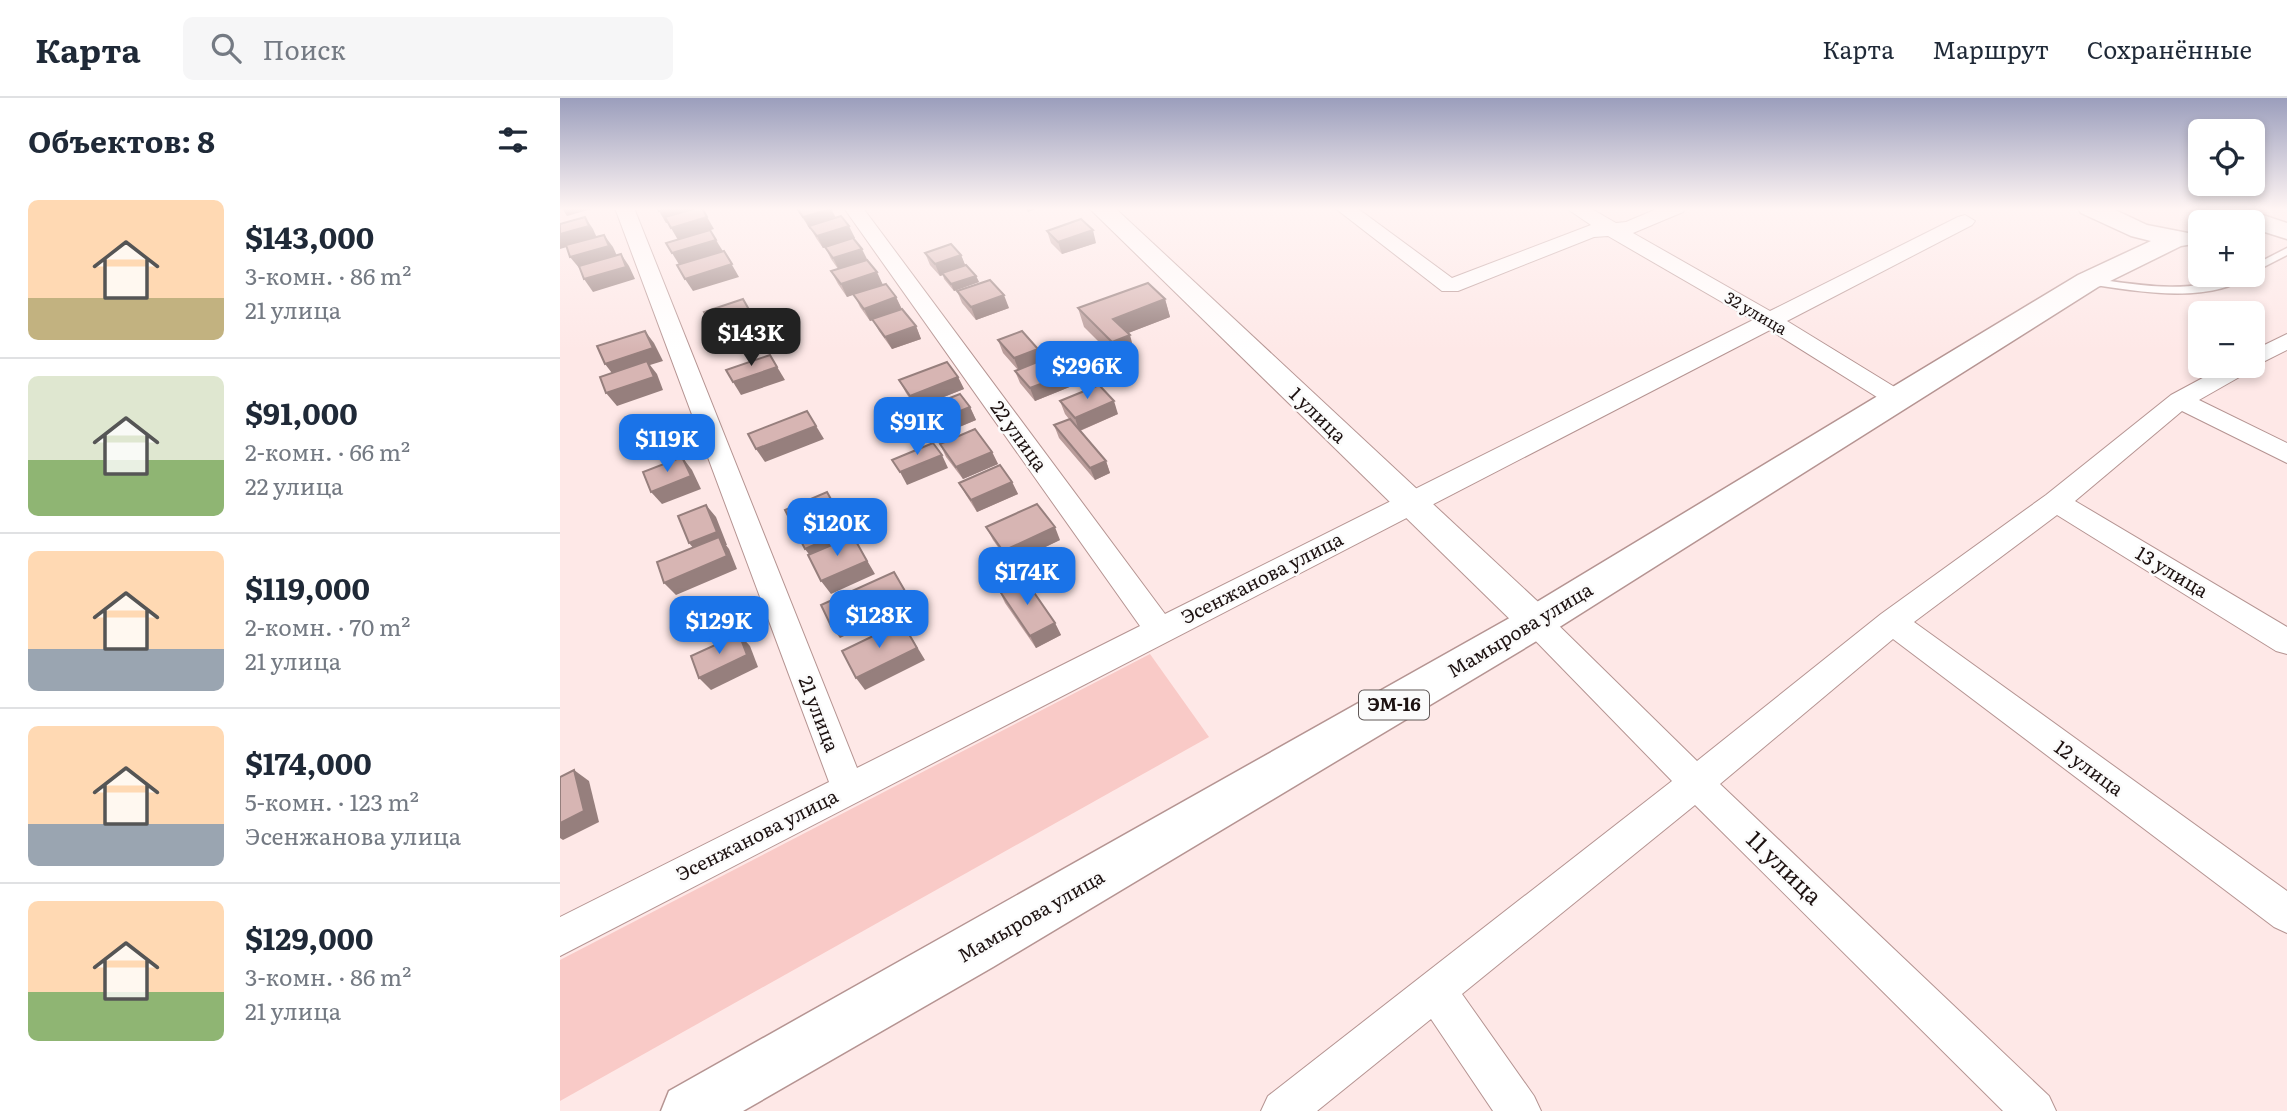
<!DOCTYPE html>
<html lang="ru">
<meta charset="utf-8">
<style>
:root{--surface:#fff;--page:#f6f6f7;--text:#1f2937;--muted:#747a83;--line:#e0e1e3;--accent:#1a73e8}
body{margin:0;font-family:Literata,serif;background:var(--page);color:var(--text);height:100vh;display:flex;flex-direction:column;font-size:26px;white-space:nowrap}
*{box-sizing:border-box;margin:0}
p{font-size:23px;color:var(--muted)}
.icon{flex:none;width:38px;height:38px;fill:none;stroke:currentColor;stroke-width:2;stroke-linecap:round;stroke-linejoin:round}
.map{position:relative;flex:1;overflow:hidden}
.drawer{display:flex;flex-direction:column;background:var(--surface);width:560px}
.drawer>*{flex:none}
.fabs{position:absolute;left:1628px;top:21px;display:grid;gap:14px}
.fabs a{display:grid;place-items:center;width:77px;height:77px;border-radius:10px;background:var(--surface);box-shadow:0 4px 10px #0003;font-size:35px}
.price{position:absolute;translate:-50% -60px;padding:0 16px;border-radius:14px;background:var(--accent);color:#fff;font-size:23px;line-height:46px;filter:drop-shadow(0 2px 4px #0008)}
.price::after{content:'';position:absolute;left:50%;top:42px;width:21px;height:16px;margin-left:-10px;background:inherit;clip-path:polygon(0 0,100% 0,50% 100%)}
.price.current{background:#222;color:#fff}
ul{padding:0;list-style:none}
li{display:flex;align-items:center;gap:21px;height:175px;padding:0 28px}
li+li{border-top:2px solid var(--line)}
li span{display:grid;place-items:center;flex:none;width:196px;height:140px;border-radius:10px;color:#555}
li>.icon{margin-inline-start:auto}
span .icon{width:84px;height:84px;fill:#fffc;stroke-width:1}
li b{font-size:30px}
h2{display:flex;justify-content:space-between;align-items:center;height:84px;padding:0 28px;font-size:30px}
header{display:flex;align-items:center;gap:42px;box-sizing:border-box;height:98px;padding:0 35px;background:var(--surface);border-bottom:2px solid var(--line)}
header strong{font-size:33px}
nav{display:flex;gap:38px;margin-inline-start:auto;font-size:24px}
.search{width:490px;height:63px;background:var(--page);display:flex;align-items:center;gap:18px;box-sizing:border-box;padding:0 24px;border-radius:10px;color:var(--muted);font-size:26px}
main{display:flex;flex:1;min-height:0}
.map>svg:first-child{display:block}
</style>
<header>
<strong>Карта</strong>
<div class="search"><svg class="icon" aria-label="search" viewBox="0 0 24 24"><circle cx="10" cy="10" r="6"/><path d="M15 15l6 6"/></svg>Поиск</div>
<nav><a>Карта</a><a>Маршрут</a><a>Сохранённые</a></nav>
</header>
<main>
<section class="drawer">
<h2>Объектов: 8<svg class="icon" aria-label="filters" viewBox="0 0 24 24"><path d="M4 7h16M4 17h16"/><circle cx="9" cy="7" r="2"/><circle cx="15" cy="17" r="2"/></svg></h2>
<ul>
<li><span style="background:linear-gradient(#ffd9b3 70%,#c2b280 0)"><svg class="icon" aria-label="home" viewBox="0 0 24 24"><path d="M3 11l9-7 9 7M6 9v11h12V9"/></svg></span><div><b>$143,000</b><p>3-комн. · 86 m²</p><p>21 улица</p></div></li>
<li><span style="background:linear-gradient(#dfe7d0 60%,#8fb573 0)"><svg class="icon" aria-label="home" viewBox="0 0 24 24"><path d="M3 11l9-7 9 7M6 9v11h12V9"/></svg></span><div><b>$91,000</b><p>2-комн. · 66 m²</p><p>22 улица</p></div></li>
<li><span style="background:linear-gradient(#ffd9b3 70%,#9aa5b1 0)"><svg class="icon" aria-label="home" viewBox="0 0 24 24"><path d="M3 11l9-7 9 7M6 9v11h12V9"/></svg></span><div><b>$119,000</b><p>2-комн. · 70 m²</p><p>21 улица</p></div></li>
<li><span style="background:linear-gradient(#ffd9b3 70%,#9aa5b1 0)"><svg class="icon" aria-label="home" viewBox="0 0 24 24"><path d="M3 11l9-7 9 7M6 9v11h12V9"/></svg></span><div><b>$174,000</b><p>5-комн. · 123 m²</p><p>Эсенжанова улица</p></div></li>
<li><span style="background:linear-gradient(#ffd9b3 65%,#8fb573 0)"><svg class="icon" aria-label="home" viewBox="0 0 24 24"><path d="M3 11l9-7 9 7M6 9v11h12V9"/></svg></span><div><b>$129,000</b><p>3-комн. · 86 m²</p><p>21 улица</p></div></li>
</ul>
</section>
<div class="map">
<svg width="1727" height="1013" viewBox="0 0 1727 1013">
<rect width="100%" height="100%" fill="#fee8e7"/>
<polygon fill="#f9cac7" points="590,556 649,639 0,1003 0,862"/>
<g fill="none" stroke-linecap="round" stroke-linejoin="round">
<g stroke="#b59492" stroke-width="3">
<g id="service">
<polygon points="1727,150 1727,157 1692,175 1692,168"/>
<path d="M1676,177h13c-37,30 -116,16 -160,9l-5,-3 5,-3c49,7 100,17 147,-3z"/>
</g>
</g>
<g stroke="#b59492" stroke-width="2">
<g id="minor">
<polygon points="55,110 74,110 297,670 580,528 284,110 303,110 605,516 1193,222 1048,138 1034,139 898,193 882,193 775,110 797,110 892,180 1031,127 1006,110 1030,110 1056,125 1066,124 1099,110 1125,110 1123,114 1073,135 1210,213 1398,119 1405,117 1415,123 1412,127 1227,223 1346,296 1349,301 1346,306 1337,309 1328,306 1210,232 0,858 0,819 269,684"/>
<polygon points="1727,236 1727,252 1693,269 1690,273 1639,302 1727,345 1727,365 1622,313 1515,403 1727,529 1727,556 1716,553 1497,417 1354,524 1727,793 1727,835 1714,829 1333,541 1160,686 1489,998 1496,1013 1443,1013 1135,707 902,896 974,998 981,1013 933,1013 871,921 757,1013 701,1013 708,998 1112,683 965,532 961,524 965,516 976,512 987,516 1137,663 1321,516 1486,397 1611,297 1665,268 1692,268 1692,253"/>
</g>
</g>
<g stroke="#b59492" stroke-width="2">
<polygon id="tertiary" points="529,110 555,110 989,514 995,524 989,534 976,539 963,534"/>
</g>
<g stroke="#b59492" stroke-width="3">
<polygon id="secondary" points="1651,110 1682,110 1727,125 1727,141 1692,130 1692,124 1675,124 1653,117"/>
</g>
<g stroke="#b59492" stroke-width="3">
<g id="trunk">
<polygon points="1518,110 1551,110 1587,127 1633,136 1637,141 1633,146 1621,148 1538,189 990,535 433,869 183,1013 101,1013 109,993 962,513 1518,177 1591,143 1571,138 1521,115"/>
<polygon points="1648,110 1673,110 1681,124 1656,124"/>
</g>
</g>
<use href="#service" fill="#fff" fill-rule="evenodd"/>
<use href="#minor" fill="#fff" fill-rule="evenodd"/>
<use href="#tertiary" fill="#fff" fill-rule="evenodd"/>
<use href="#secondary" fill="#fff" fill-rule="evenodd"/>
<use href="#trunk" fill="#fff" fill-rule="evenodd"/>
</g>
<g fill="#b99c9a">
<polygon points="236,110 271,110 276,120 295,140 293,141 323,187 336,199 342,211 356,228 361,241 332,251 319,233 313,222 310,223 300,209 294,196 287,199 278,186 271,173 278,171 271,161 265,149 263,150 256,140 251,131 250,131"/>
<polygon points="487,133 536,145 502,156 491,145"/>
<polygon points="365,155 401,157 405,167 416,178 419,184 394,193 384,181 383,177 380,178 370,167"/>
<polygon points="397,193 449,210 416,222 402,205"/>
<polygon points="605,201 610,219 568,235 575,256 558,263 524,229 518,210"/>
<polygon points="438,242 478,251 482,262 512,288 475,303 460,285 455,273 458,272 443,255"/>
<polygon points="398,279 404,291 356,310 346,295 339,282"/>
<polygon points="500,303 558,316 520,333 546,363 550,375 535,382 499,340 494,327 509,321 505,316"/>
<polygon points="369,308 410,309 416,322 385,335 375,321"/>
<polygon points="380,346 432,354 438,366 403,381 386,359"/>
<polygon points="452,384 458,396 417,414 406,397 399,385"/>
<polygon points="426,429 500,442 450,466 433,442"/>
<polygon points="439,492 495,525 501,537 476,550 445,505"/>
</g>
<g fill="#967f7d">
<polygon points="2,110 35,110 7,118"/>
<polygon points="108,110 140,110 143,115 106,125 99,113"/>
<polygon points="466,110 479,110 468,114"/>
<polygon points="271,111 277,123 249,128 251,131 250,131 243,119"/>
<polygon points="25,119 33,131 37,140 0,151 0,136"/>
<polygon points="147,119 154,131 118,142 111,130"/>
<polygon points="289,128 295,140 263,150 257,138"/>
<polygon points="533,132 536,145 502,156 498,144"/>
<polygon points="44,137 53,149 58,160 20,171 10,159"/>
<polygon points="156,142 164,155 120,168 112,155"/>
<polygon points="302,151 308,163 279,172 273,160"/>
<polygon points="164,153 179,179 133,193 125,181"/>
<polygon points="61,156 69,168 75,181 33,194 24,181"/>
<polygon points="401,157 406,169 380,178 375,166"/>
<polygon points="317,174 323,187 287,199 281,186"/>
<polygon points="416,178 419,184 394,193 391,186"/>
<polygon points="444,197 449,210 416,222 411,209"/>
<polygon points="336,199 342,212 310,223 304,211"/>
<polygon points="183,201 200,230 161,243 153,230"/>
<polygon points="605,201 610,219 558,239 553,221"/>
<polygon points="356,228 361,241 332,251 325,239"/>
<polygon points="85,233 94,245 103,263 90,267 97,276 103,292 57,308 46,295 55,279 45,266"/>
<polygon points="570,237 575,256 558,263 552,244"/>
<polygon points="478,251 482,264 459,273 454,260"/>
<polygon points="210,257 225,282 181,297 173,284"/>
<polygon points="507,276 512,288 475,303 470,290"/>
<polygon points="398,279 404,291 356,310 350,298"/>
<polygon points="554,303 558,316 519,333 515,320"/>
<polygon points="410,309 416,322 385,335 378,322"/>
<polygon points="247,313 264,341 205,364 196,351"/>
<polygon points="432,354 438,366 403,381 396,369"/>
<polygon points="382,357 388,370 347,387 340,374"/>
<polygon points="122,359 132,372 141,391 102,406 91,394"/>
<polygon points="546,363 550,375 535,382 530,370"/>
<polygon points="452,384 458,396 417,414 411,402"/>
<polygon points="267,394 315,476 271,496 261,483 254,463 245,451"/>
<polygon points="146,407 156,419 167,447 166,447 169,451 177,471 116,497 104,485 140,458 129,445"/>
<polygon points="495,429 500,442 450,466 443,453"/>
<polygon points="334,474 353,505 280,540 271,528"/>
<polygon points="342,524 365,562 305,592 296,580"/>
<polygon points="495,525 501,537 476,550 470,538"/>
<polygon points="179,536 190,548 198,569 151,592 139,580"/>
<polygon points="14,672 29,683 39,724 3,742 0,740 0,725"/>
</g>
<g fill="#d7b5b3" stroke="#967f7d" stroke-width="2">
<polygon points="97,110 108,110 99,113"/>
<polygon points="137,110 142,110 147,119 111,130 105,119"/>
<polygon points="237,110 271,110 271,111 243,119"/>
<polygon points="281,118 289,128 257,138 249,128"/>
<polygon points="25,119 29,128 0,136 0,126"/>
<polygon points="521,121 533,132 498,144 487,133"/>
<polygon points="150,132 156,142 112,155 106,145"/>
<polygon points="44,137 49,148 10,159 6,147"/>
<polygon points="293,140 302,151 273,160 265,149"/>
<polygon points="391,146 401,157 375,166 365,155"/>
<polygon points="164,153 172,166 125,181 117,167"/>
<polygon points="61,156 66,169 24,181 19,168"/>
<polygon points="307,162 317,174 281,186 271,173"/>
<polygon points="406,167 416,178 391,186 382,175"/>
<polygon points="430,182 444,197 411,209 397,193"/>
<polygon points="588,185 605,201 553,221 570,237 552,244 518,210"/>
<polygon points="326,186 336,199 304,211 293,196"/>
<polygon points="183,201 192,217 153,230 144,214"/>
<polygon points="342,211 356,228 325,239 312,221"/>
<polygon points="85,233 93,250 45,266 37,248"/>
<polygon points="462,233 478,251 454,260 438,242"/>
<polygon points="210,257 217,269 173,284 166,272"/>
<polygon points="492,258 507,276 470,290 455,273"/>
<polygon points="87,263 94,279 46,295 40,279"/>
<polygon points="387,264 398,279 350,298 339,282"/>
<polygon points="539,287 554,303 515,320 500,303"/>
<polygon points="400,296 410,309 378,322 369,308"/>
<polygon points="247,313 256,328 196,351 188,336"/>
<polygon points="510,321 546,363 530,370 494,327"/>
<polygon points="415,331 432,354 396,369 380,346"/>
<polygon points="373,345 382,357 340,374 332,362"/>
<polygon points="122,359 131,378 91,394 83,374"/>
<polygon points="440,367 452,384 411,402 399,385"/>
<polygon points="267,394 288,432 245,451 225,412"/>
<polygon points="477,406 495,429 443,453 426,429"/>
<polygon points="146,407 157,434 129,445 118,418"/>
<polygon points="293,438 307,463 261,483 248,457"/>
<polygon points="159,439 167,458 104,485 97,464"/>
<polygon points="334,474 345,493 271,528 261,507"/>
<polygon points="464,480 495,525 470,538 439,492"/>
<polygon points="342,524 357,550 296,580 282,553"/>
<polygon points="179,536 187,557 139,580 131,558"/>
<polygon points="14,672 24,713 0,725 0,679"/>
</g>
<linearGradient id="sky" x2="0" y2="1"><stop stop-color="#9b9ebc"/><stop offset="0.44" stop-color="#fff5f4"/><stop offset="1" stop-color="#fff5f4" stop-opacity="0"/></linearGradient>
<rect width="1727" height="252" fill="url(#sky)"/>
<g text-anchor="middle" stroke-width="5" stroke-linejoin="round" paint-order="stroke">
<g font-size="16" fill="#1d1211" stroke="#fbfbfb">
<text transform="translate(1196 215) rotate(30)" y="6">32 улица</text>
</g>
<rect fill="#fbfbfb" stroke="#605857" stroke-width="2" x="799" y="592.5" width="70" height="29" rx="5"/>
<g font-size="18" font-weight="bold" fill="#1d1211">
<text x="834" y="613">ЭМ-16</text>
</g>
<g font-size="19" fill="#1d1211" stroke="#fbfbfb">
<text transform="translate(758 317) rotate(44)" y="7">1 улица</text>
<text transform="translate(459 338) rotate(54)" y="7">22 улица</text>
<text transform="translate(1612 474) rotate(31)" y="7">13 улица</text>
<text transform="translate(702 480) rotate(-27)" y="7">Эсенжанова улица</text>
<text transform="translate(960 532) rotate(-31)" y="7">Мамырова улица</text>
<text transform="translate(259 616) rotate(69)" y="7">21 улица</text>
<text transform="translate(1529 670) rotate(36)" y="7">12 улица</text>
<text transform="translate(197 737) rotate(-27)" y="7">Эсенжанова улица</text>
<text transform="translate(471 818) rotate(-30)" y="7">Мамырова улица</text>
</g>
<g font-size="23" fill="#1d1211" stroke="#fbfbfb">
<text transform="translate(1224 770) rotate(44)" y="8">11 улица</text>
</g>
</g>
</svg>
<div class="fabs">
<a><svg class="icon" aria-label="locate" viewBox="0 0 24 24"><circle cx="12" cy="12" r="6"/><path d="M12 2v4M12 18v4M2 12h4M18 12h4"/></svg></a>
<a>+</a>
<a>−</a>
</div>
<b class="price current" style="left:191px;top:270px">$143K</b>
<b class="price" style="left:527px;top:303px">$296K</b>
<b class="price" style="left:357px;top:359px">$91K</b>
<b class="price" style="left:107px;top:376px">$119K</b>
<b class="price" style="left:277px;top:460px">$120K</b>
<b class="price" style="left:467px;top:509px">$174K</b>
<b class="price" style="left:319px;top:552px">$128K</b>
<b class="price" style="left:159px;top:558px">$129K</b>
</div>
</main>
